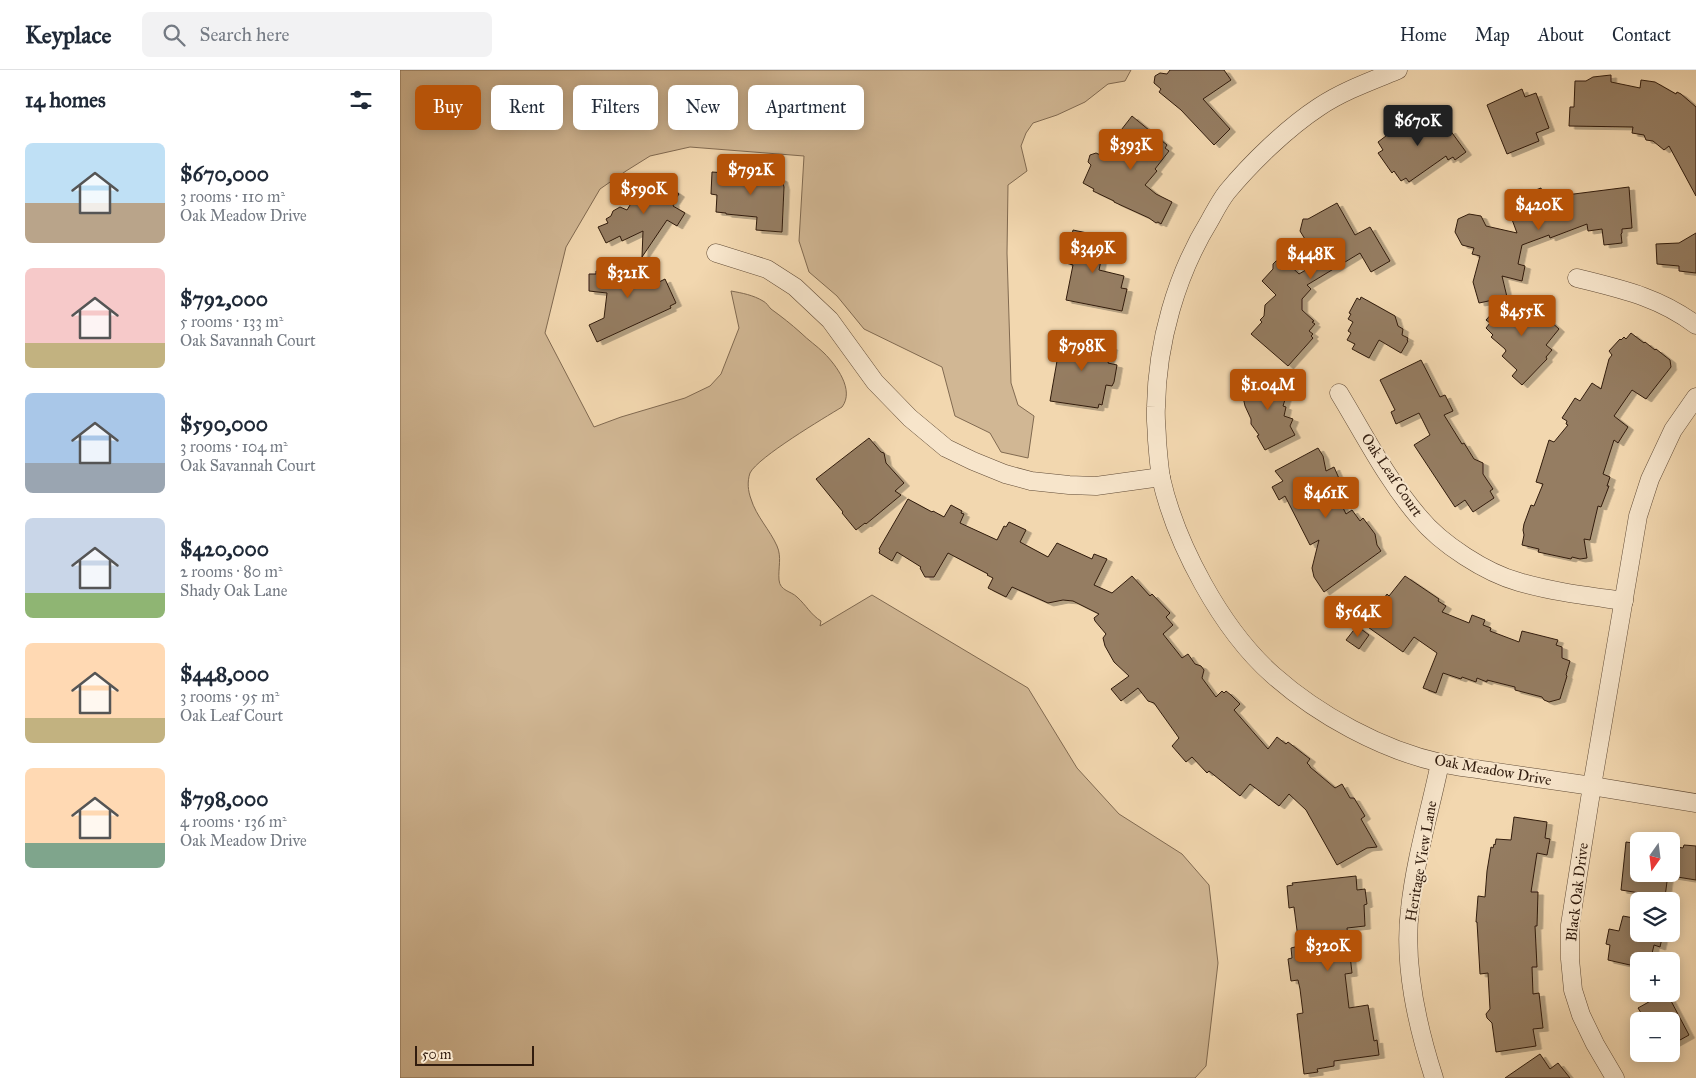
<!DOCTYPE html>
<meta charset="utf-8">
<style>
:root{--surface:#fff;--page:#f2f2f3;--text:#1f2937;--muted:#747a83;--line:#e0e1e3;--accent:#b45309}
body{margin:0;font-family:"IM FELL Great Primer",serif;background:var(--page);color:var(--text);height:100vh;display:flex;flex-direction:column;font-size:19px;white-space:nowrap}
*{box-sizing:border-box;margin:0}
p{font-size:16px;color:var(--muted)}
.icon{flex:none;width:28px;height:28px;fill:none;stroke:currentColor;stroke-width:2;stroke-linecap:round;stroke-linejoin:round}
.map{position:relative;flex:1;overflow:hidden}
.sheet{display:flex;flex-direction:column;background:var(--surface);width:400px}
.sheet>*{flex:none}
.hud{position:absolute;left:15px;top:15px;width:475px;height:45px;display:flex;gap:10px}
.needle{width:32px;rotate:194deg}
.buttons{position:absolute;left:1230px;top:762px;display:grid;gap:10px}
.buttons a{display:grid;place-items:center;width:50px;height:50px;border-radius:8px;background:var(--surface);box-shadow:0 2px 12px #0003;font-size:25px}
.scale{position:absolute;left:15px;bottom:12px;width:119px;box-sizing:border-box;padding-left:5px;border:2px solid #311c0e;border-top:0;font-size:14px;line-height:18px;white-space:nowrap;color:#311c0e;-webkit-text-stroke:4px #f7e5cb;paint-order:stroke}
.price{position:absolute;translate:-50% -42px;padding:0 11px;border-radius:5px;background:var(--accent);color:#fff;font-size:16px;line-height:32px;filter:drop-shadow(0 1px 2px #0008)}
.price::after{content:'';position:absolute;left:50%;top:30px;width:15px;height:11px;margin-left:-8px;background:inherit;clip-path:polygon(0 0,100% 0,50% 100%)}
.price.current{background:#222;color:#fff}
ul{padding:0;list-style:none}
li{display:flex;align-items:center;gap:15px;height:125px;padding:0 25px}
li span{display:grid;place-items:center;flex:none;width:140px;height:100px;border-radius:8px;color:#555}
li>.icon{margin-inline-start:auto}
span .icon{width:60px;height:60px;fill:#fffc;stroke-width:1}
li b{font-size:21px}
h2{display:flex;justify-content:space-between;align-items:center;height:60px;padding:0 25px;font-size:21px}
.tag{padding:0 18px;border-radius:8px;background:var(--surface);box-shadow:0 2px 12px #0003;font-size:18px;line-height:45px}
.tag.current{background:var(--accent);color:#fff}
header{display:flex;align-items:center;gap:30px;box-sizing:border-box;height:70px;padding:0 25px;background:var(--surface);border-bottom:1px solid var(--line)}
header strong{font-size:24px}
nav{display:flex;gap:28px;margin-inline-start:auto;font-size:18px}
.search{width:350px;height:45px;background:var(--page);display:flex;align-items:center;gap:12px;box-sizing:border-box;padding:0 18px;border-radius:8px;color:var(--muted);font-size:19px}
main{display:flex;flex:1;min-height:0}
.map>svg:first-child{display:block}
</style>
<header>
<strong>Keyplace</strong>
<div class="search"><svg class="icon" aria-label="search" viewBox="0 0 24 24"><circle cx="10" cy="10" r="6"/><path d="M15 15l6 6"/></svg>Search here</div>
<nav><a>Home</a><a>Map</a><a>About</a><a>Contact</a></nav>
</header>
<main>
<section class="sheet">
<h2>14 homes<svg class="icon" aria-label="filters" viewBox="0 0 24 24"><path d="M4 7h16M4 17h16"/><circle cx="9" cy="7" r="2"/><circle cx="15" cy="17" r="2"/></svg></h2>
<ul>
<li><span style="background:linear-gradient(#bfe0f5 60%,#b9a48a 0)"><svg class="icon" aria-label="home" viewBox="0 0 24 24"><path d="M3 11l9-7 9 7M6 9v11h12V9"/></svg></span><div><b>$670,000</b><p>3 rooms · 110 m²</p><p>Oak Meadow Drive</p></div></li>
<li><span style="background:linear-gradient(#f6c9c9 75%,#c2b280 0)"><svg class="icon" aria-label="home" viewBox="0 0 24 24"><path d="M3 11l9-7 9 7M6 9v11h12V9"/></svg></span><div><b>$792,000</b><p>5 rooms · 133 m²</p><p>Oak Savannah Court</p></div></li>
<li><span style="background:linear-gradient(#a9c7e8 70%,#9aa5b1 0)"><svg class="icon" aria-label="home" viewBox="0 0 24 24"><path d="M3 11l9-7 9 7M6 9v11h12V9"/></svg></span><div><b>$590,000</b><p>3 rooms · 104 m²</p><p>Oak Savannah Court</p></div></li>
<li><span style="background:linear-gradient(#c9d6e8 75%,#8fb573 0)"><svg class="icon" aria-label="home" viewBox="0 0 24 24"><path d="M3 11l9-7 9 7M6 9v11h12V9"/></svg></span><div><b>$420,000</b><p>2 rooms · 80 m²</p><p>Shady Oak Lane</p></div></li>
<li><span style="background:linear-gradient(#ffd9b3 75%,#c2b280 0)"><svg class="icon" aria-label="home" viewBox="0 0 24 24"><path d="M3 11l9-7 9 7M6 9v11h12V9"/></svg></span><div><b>$448,000</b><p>3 rooms · 95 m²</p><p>Oak Leaf Court</p></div></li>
<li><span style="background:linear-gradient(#ffd9b3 75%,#7fa58c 0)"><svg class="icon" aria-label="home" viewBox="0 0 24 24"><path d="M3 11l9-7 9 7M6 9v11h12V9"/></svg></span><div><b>$798,000</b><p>4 rooms · 136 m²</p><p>Oak Meadow Drive</p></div></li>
</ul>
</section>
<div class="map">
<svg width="1296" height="1008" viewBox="0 0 1296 1008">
<defs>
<filter id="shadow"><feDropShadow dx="5.5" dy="3" stdDeviation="0" flood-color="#0004"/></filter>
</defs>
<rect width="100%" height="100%" fill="#f2d7af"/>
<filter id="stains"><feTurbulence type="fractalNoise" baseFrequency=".004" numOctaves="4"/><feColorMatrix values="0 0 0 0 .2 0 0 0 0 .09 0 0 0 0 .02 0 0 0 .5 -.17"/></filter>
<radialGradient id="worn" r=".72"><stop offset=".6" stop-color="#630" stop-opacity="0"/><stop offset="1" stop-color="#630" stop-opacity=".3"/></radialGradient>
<path fill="#d1b794" stroke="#816a51" d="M0,0h731l-6,11 -17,3 -23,18 -28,13 -24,8 -7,10 -5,13 6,25 -19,14 -1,68 4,130 7,22 16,11 -6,42 -27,-6 -11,-19 -35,-17 -13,-49 -78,-38 -27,-33 -28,-24 -10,-31 5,-85 -114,-9 -40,9 -24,15 -26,18 -34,58 -21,86 49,94 27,-10 64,-19 25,-12 11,-12 18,-46 -8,-37c11,2 22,4 32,10 4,2 5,5 8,8 11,8 20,15 30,24 7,7 16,13 23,20 12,12 31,37 18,54 -18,11 -84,50 -92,66 -3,9 -2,18 1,26 5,17 19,31 26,47 5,11 1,22 2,34 1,11 12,11 18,17 9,8 14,18 24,24l-1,5 52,-31 156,93 49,80 42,46 63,40 27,31 9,78 -12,103 -11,12h-795z"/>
<g fill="#957d62" stroke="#311c0e" filter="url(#shadow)">
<polygon points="770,0 824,0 831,10 803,29 830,59 814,75 781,40 759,22 761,19 754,13 755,6 760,3 767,4"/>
<polygon points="1211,5 1211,12 1240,18 1241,10 1255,12 1276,24 1277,22 1281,24 1296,37 1296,126 1269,76 1264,80 1253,71 1246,70 1244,65 1232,63 1233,57 1169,56 1170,37 1174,37 1175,11 1186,11 1193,7"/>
<polygon points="1122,19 1125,27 1136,23 1149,58 1136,63 1139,71 1107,84 1087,35"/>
<polygon points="1026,39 1044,64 1050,60 1066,82 1055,90 1053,87 1048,90 1046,86 1009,112 1006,108 1001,111 994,101 992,103 978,83 983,80 978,72 1011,47 1013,49"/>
<polygon points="732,46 767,75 765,78 769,81 755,99 757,101 745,115 756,124 772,132 761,154 758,152 756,153 749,148 714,132 714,131 693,121 694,119 683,113 691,95 688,92 690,85 696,83 705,87 719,66 718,64"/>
<polygon points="343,96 371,100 370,104 382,109 384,117 382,162 356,160 357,147 326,144 326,143 316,142 317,125 311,124 312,102 342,104"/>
<polygon points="260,111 279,124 273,133 274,134 273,136 285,143 277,156 267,150 242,187 243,161 222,171 220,166 206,173 198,157 208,153 206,149 211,146 213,141 220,137 227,140 235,127 235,120 237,117 243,115 255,118"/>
<polygon points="1229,117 1232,158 1222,159 1222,163 1221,164 1222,173 1204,175 1202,159 1188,161 1187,154 1150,168 1149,165 1122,175 1118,194 1125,196 1122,211 1102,206 1107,227 1079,233 1073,212 1080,186 1072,184 1074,178 1062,175 1055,162 1058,149 1069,144 1081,146 1086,156 1117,163 1110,144 1116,142 1114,138 1123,134 1120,126 1141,118 1143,125 1154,122 1155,125 1164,121 1166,125"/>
<polygon points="937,133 955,165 970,157 990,191 971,202 960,183 907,215 911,219 902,229 902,240 914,251 912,252 915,254 909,261 913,264 911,266 913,268 888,296 851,264 862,252 860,250 864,246 865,235 876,225 862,211 873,199 873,194 876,191 883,189 899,204 919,192 900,161 903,149 908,149"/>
<polygon points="673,160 706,167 699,200 724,206 721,218 727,219 722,241 666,230 673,195 666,193"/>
<polygon points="1296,163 1296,203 1279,201 1279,196 1257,194 1256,174 1279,173"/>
<polygon points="232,193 249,194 247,218 265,209 276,233 270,236 271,238 197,272 189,255 204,248 207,223 189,221 189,204 196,204 196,201 215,202 215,195 234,197"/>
<polygon points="961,227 995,246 998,256 1003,259 1002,265 1008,268 1007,270 1008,271 1001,283 979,270 969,288 952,279 955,274 947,270 951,263 948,261 953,252 948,249 951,244 949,243 957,228 960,230"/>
<polygon points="1105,229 1119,242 1127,236 1136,235 1141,243 1159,259 1146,275 1152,280 1146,287 1147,289 1122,315 1112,306 1117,300 1102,286 1106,281 1105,279 1091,267 1093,265 1086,258 1090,253 1086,250"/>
<polygon points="1231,263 1244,273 1245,272 1255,280 1256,279 1270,290 1271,297 1246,329 1232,320 1214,346 1228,357 1218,373 1214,370 1203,404 1210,407 1207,416 1209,416 1201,437 1198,436 1190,470 1184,469 1187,488 1180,489 1172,487 1171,489 1138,482 1139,479 1122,475 1124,465 1123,460 1124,454 1131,435 1134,436 1143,414 1136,412 1149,370 1154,372 1168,355 1166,354 1167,351 1162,348 1175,328 1180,331 1192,313 1201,319 1209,289 1212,285 1209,281 1220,269 1221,270 1224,267 1226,269"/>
<polygon points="668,266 695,271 695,273 712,277 708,293 717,295 714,312 712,316 706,315 702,335 699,334 698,338 650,331 657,291 649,280 654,277 660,269"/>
<polygon points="1021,290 1040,327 1045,325 1053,341 1044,345 1062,374 1064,373 1074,389 1083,393 1083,404 1093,419 1090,421 1094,428 1073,442 1065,430 1055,437 1014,375 1030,365 1019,343 996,354 991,342 995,340 980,310"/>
<polygon points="862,306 881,312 879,318 888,320 883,336 886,337 884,346 893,349 890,356 895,365 865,380 857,366 859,365 851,354 851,349 845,336 843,327 845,320 849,314"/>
<polygon points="469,368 481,382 484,383 486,393 504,413 495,421 501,425 466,454 465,453 456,460 442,443 443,442 416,409"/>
<polygon points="918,378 923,386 926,401 934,397 941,413 933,417 946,444 952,440 960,451 963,448 975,464 977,475 981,481 924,522 914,507 912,498 919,470 910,475 885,426 879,430 872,417 883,411 875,401"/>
<polygon points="508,429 532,442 533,441 544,447 551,435 562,441 561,443 564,444 560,453 597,470 604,456 606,457 609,452 626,460 620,472 648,487 657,473 692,489 694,484 707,489 694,515 712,523 732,506 750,526 752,524 770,543 766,547 773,555 763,564 782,588 788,584 795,594 801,596 804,600 802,608 816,627 822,621 824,623 826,621 831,625 840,634 834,640 868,679 877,667 886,674 888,672 910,689 907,693 910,696 910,697 935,718 942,714 950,728 954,728 965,746 961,749 977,777 967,778 937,795 906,740 889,724 879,736 850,714 840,726 809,701 807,703 792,687 786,692 772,676 779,668 754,633 748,631 738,618 721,631 711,619 729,606 714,592 705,576 703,568 706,564 695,551 694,548 699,544 673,531 663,530 648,533 612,517 606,527 588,518 593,508 587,505 588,504 548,483 534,507 525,507 520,498 521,497 497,482 492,491 479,483 480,480 479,479"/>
<polygon points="1005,506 1039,529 1038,531 1046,536 1042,542 1069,553 1072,545 1085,550 1083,555 1091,558 1090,561 1119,572 1122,561 1158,570 1156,575 1162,577 1162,588 1170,591 1166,605 1167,606 1160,629 1149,632 1144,630 1142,627 1115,620 1115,617 1087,610 1087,612 1077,608 1076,612 1062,607 1061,609 1043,603 1036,623 1023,618 1037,583 1014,567 1003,582 965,555 987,524 989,526"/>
<polygon points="957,556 969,565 959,579 946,570"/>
<polygon points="1114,747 1147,752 1145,768 1150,769 1147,785 1137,783 1131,822 1138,822 1137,856 1135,856 1137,897 1132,897 1133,924 1139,923 1143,958 1133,959 1136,976 1096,982 1092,953 1087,948 1086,944 1090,939 1088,903 1080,904 1077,852 1076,852 1078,826 1085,827 1087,801 1091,777 1093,778 1094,774 1095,775 1096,769 1111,770"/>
<polygon points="1226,772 1239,774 1239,804 1268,804 1265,827 1221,820"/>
<polygon points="1284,775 1296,776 1296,810 1271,806 1271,776 1283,778"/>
<polygon points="956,806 957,820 965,819 967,834 964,835 965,856 947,858 952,903 945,904 949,938 968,935 974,971 977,970 979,985 934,991 934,996 917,999 918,1002 904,1004 897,944 903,943 900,919 898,910 891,911 888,889 892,888 891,878 899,876 894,837 889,838 887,816 893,815 892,813"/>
<polygon points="1223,846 1239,849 1239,864 1263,864 1260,877 1254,875 1251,888 1243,886 1242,891 1239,891 1239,897 1208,890 1210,875 1206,874 1209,859 1219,861"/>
<polygon points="1263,924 1265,924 1270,929 1289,965 1271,975 1271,951 1246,951 1238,938"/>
<polygon points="1140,984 1150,999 1158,993 1170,1008 1105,1008"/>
</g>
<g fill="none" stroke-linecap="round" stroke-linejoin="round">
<g stroke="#614b36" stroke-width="19">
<g id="street">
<path d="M998,0c-27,11 -55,21 -79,37 -32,21 -68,56 -92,85 -7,9 -12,19 -17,28 -34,55 -53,123 -54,187 -1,11 1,22 1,33 1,12 2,26 4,38 15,66 60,151 112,197 45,40 109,75 168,88 15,4 32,5 48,8 34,5 69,10 103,15l46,-270 12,-37 23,-49 23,-33"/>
<polyline points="316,183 367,199 395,217 430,250 475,312 510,348 546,378 573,391 605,404 631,411 669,415 696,416 761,407"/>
<path d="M1177,208c44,11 82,19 119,47"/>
<path d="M939,323c25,41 48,87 80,124 22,27 67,56 100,65 34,10 70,14 105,19"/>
<path d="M1034,1008c-17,-53 -31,-113 -24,-169 5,-49 20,-98 30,-146"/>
<polyline points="1215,1008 1195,974 1181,945 1173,920 1170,889 1170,855 1192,716 1296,733"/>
</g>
</g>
<use href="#street" stroke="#f7e5cb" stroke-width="18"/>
</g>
<g text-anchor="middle" stroke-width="4" stroke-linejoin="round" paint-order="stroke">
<g font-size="15" fill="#311c0e" stroke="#f7e5cb">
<text transform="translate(992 405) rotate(56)" y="5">Oak Leaf Court</text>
<text transform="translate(1093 700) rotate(10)" y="5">Oak Meadow Drive</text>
<text transform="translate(1021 791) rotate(-80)" y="5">Heritage View Lane</text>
<text transform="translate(1177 822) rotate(-83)" y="5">Black Oak Drive</text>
</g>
</g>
<rect width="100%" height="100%" filter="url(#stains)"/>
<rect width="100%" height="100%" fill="url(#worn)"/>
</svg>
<div class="buttons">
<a><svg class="needle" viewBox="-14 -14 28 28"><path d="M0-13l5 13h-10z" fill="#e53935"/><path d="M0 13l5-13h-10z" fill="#747a83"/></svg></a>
<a><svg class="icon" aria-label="layers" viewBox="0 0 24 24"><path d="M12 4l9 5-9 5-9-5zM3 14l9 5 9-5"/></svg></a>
<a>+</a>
<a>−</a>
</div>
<div class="scale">50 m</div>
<b class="price current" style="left:1018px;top:77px">$670K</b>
<b class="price" style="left:731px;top:101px">$393K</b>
<b class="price" style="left:351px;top:126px">$792K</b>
<b class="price" style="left:244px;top:145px">$590K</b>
<b class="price" style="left:1139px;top:161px">$420K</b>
<b class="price" style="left:693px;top:204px">$349K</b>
<b class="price" style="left:911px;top:210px">$448K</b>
<b class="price" style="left:228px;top:229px">$321K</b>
<b class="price" style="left:1122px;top:267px">$455K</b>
<b class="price" style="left:682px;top:302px">$798K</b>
<b class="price" style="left:868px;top:341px">$1.04M</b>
<b class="price" style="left:926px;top:449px">$461K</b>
<b class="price" style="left:958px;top:568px">$564K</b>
<b class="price" style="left:928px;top:902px">$320K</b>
<div class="hud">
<a class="tag current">Buy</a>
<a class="tag">Rent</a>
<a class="tag">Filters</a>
<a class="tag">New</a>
<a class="tag">Apartment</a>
</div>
</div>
</main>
